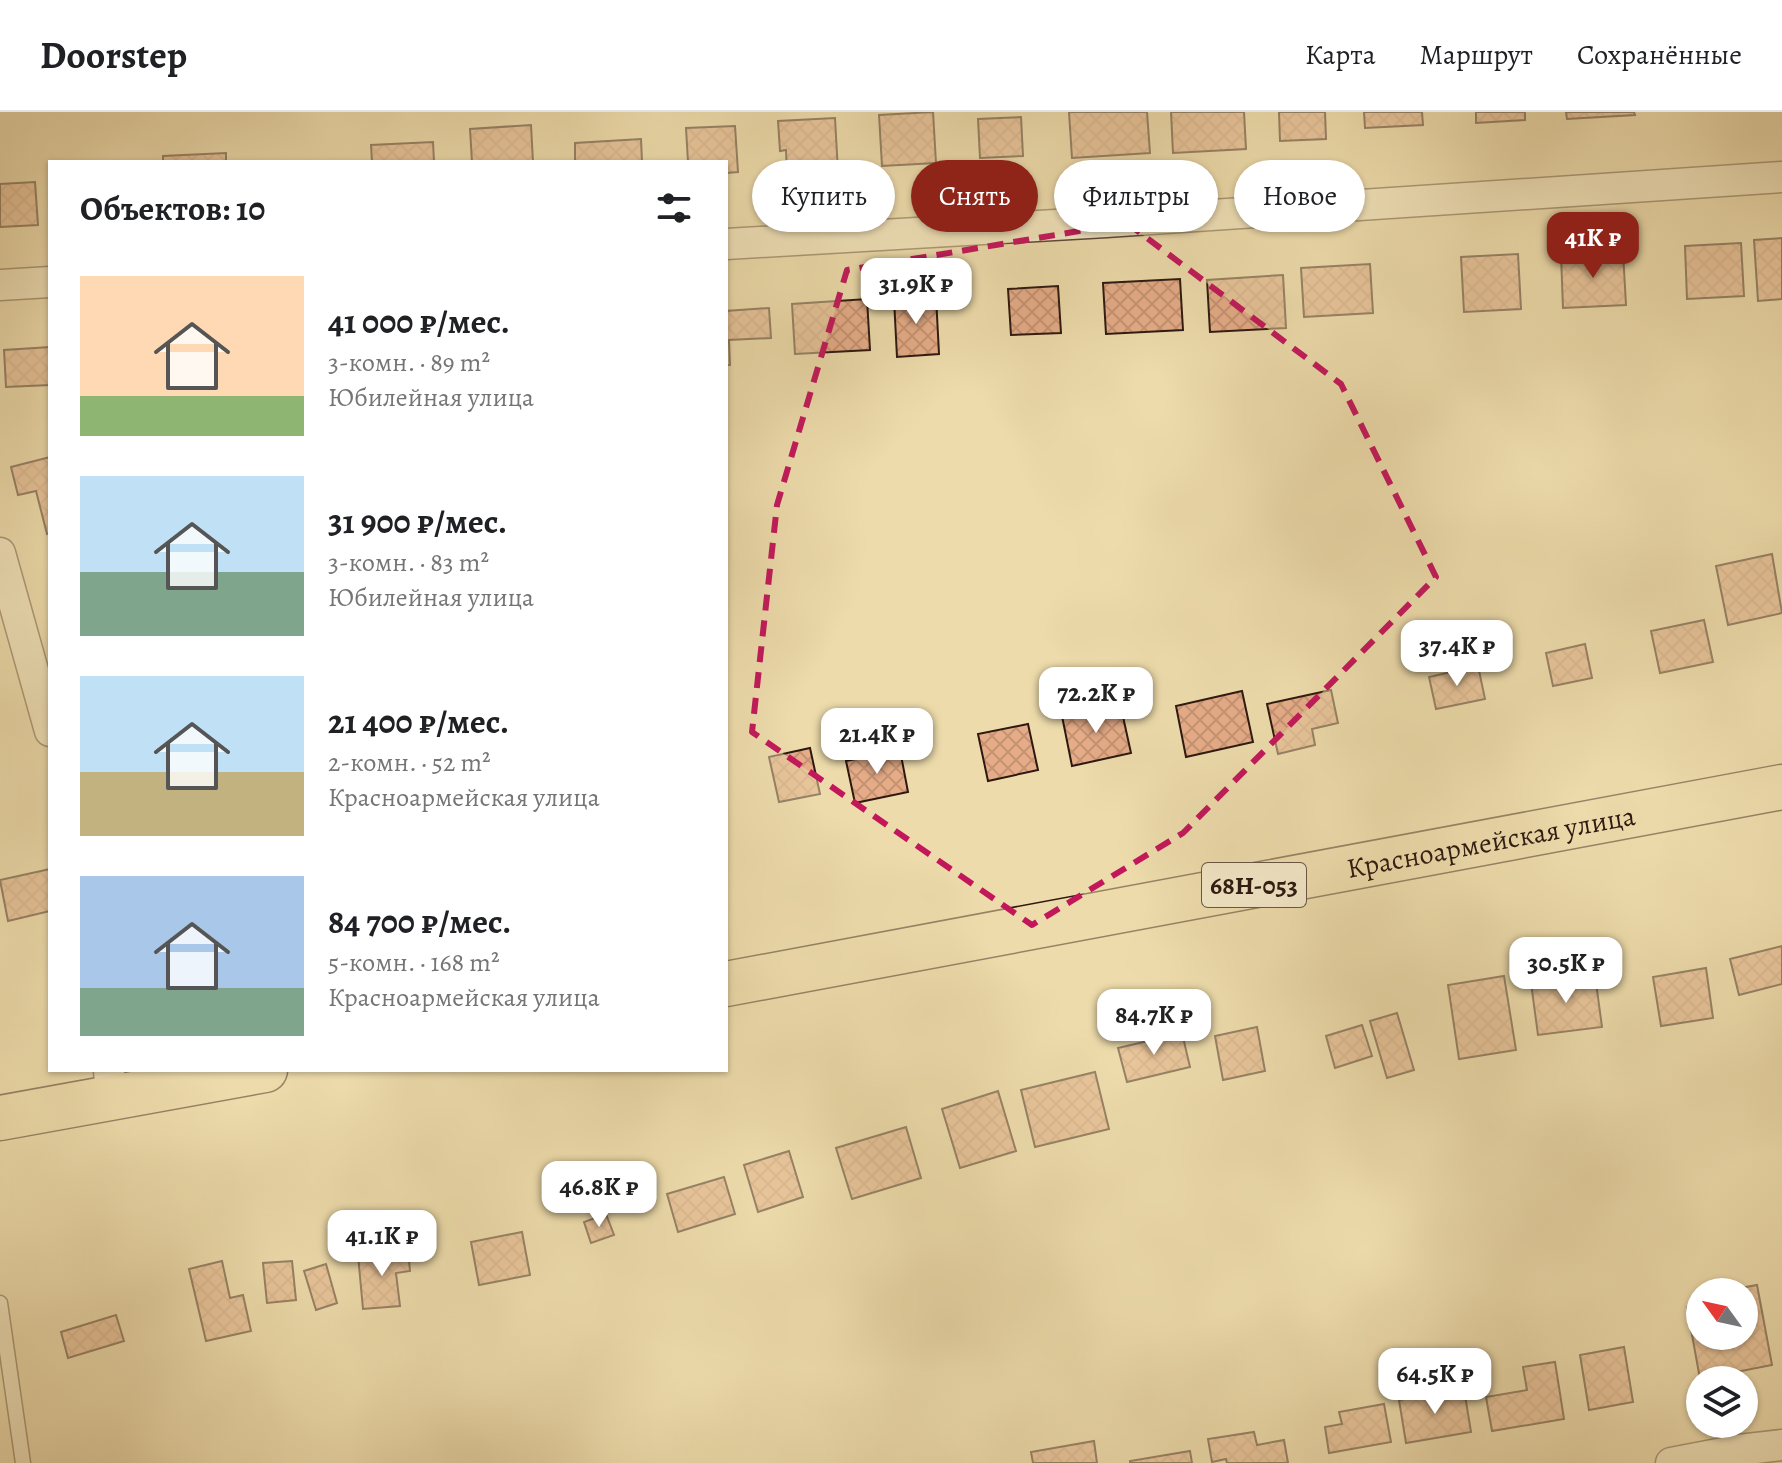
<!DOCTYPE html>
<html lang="ru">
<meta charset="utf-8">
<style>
:root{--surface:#fff;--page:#f2f2f2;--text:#202124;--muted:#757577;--line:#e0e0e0;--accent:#8f2418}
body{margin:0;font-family:Alegreya,serif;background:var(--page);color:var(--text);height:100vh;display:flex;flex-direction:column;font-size:30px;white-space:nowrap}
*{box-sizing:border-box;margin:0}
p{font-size:26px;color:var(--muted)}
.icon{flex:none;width:44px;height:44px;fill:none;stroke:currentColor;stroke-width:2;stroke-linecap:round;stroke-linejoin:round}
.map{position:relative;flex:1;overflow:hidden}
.side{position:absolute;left:48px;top:48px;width:680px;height:912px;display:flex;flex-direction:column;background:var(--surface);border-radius:0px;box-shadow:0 2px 6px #0004}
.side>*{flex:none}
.guide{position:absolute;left:752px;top:48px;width:760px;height:72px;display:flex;gap:16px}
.needle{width:52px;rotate:303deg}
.controls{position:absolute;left:1686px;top:1166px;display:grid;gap:16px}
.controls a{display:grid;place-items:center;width:72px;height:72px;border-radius:50%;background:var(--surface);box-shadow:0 2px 6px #0004;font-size:40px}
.price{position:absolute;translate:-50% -68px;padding:0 18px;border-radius:16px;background:#fff;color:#222;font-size:26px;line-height:52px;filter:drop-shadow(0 2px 4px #0008)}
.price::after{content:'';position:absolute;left:50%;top:48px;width:24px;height:18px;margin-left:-12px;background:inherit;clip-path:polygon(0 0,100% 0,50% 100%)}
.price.on{background:var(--accent);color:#fff}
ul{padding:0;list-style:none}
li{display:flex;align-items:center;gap:24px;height:200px;padding:0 32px}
li span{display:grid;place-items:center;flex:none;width:224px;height:160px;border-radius:0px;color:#555}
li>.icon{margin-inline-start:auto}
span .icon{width:96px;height:96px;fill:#fffc;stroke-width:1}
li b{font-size:34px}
h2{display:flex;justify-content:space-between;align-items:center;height:96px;padding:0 32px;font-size:34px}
.tag{padding:0 28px;border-radius:36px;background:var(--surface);box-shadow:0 2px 6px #0004;font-size:28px;line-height:72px}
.tag.on{background:var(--accent);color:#fff}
header{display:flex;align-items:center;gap:48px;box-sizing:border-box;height:112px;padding:0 40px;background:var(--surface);border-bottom:2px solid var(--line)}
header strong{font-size:38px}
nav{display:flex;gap:44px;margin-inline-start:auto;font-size:28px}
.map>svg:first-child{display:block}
</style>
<header>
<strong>Doorstep</strong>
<nav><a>Карта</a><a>Маршрут</a><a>Сохранённые</a></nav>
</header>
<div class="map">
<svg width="1782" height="1351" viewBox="0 0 1782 1351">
<defs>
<pattern id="building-cross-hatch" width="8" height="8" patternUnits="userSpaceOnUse" patternTransform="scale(2)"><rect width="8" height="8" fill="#e5ac87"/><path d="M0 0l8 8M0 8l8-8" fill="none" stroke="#c59374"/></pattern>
</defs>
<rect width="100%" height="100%" fill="#eddbab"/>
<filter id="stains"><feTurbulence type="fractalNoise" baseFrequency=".0025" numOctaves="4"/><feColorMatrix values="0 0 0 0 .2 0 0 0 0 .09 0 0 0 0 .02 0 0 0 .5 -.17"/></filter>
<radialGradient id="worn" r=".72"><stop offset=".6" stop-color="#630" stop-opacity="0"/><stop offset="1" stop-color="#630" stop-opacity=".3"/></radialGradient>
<g fill="url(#building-cross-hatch)" stroke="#2d1910" stroke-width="2">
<polygon points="933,0 936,51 882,54 879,3"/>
<polygon points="1069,0 1147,0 1150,41 1072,46"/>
<polygon points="1171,0 1244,0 1246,37 1173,41"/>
<polygon points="1279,0 1325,0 1326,27 1280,29"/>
<polygon points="1364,0 1422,0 1423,13 1365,16"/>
<polygon points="1476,0 1525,0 1525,8 1476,11"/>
<polygon points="1566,0 1634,0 1635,3 1567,7"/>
<polygon points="1021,5 1023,44 980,46 978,7"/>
<polygon points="835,6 838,60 787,62 786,38 780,39 778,9"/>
<polygon points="531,13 533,50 472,50 470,17"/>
<polygon points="735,14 738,60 726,61 726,50 688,50 686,16"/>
<polygon points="641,27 642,50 575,50 575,31"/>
<polygon points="433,30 434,50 372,50 371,33"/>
<polygon points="226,41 226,50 163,50 163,44"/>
<polygon points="35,70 38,113 0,115 0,72"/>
<polygon points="1782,126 1782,187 1758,189 1754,128"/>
<polygon points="1741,131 1744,184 1687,187 1685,134"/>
<polygon points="1623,140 1626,193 1563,196 1561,143"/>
<polygon points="1518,142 1521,197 1464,200 1461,145"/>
<polygon points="1370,152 1373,201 1304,205 1301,156"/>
<polygon points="1283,163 1286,216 1210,220 1207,168"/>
<polygon points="1180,167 1183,218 1106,222 1103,171"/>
<polygon points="1058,174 1061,221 1011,223 1008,177"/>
<polygon points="936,184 939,242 897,245 894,187"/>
<polygon points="867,187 870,238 795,242 792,192"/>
<polygon points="769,196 771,226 729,228 730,253 726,253 726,199"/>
<polygon points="50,235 50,273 6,275 4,238"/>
<polygon points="50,345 50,421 47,422 36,379 18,383 11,355"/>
<polygon points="1772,442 1782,501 1728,513 1716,454"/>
<polygon points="1704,508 1713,550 1660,561 1651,519"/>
<polygon points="1585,532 1592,566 1553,574 1546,541"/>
<polygon points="1478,554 1485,587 1436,597 1429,565"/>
<polygon points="1331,578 1338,611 1312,617 1315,633 1278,642 1267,592"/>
<polygon points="1242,579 1253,630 1186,645 1176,594"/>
<polygon points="1120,591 1131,641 1072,654 1062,604"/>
<polygon points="1028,612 1038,658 988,669 978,622"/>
<polygon points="810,636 820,682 779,690 769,645"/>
<polygon points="900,638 908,680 855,691 846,649"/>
<polygon points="50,757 50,799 8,809 0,768"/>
<polygon points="1782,834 1782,872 1739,883 1730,847"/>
<polygon points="1706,856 1713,906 1661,914 1653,865"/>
<polygon points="1595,863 1602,915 1538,923 1531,871"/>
<polygon points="1504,864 1516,938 1459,947 1448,873"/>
<polygon points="1397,901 1414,958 1387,966 1370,909"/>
<polygon points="1362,913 1372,944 1335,956 1326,924"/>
<polygon points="1257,915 1265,959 1223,968 1215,924"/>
<polygon points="1182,921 1190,955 1127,970 1118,936"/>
<polygon points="1095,960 1109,1017 1035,1035 1021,978"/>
<polygon points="998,979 1016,1039 960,1056 942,997"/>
<polygon points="906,1015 921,1066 852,1087 836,1036"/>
<polygon points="789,1039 803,1085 758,1100 744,1053"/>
<polygon points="724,1065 735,1102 678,1120 667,1082"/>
<polygon points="606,1102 614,1123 591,1131 584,1110"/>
<polygon points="522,1120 530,1163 479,1173 471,1130"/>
<polygon points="408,1138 410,1159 396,1161 400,1194 363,1197 358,1143"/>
<polygon points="222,1149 230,1186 243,1183 251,1219 206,1229 189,1157"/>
<polygon points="292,1149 296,1188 267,1191 263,1151"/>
<polygon points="326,1152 337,1191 316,1198 304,1159"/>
<polygon points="1757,1173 1772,1253 1700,1267 1687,1195 1700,1193 1700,1224 1744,1224 1744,1180 1719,1180"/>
<polygon points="116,1203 124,1229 68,1246 61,1220"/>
<polygon points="1624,1235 1633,1290 1589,1298 1580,1243"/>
<polygon points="1555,1250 1564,1307 1492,1319 1486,1285 1527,1278 1523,1255"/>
<polygon points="1464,1277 1471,1320 1406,1331 1399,1288"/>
<polygon points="1384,1292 1391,1330 1329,1341 1325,1315 1342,1312 1339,1300"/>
<polygon points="1254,1320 1257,1333 1284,1328 1288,1351 1227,1351 1226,1347 1212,1350 1208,1327"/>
<polygon points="1094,1329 1097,1351 1033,1351 1031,1340"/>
<polygon points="1190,1339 1192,1351 1130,1351 1130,1349"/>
</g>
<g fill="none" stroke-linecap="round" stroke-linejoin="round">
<g stroke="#5d4a37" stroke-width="17">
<polyline id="lane" points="0,1191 23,1351"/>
</g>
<g stroke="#5d4a37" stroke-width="33">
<g id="street">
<polyline points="726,132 1106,110 1782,65"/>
<polyline points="0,173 50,170"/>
<polyline points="0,441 50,619"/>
<polyline points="109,958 111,987"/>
<polyline points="1671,1351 1739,1338 1782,1333"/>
</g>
</g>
<g stroke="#2d1910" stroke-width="47">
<g id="primary">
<path id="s1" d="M726,872l1056,-197"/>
<polyline points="0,1006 265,958"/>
</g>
</g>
<use href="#lane" stroke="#f3e8c8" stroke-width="14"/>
<use href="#street" stroke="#f3e8c8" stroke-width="30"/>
<use href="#primary" stroke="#eddbab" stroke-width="44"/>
</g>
<path d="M0 0H1782V1351H0ZM1127,111l214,161 95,193 -253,256 -151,92 -280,-193 25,-227 70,-235z" fill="#eddbab" fill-opacity=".55" fill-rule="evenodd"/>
<path fill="none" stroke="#c2185b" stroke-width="6" stroke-dasharray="16 10" stroke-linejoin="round" d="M1127,111l214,161 95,193 -253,256 -151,92 -280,-193 25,-227 70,-235z"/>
<g text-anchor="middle" stroke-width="6" stroke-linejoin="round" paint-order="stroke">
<rect fill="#f3e8c8" stroke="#685747" stroke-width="2" x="1202" y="751" width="104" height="44" rx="6"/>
<g font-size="26" font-weight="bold" fill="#2d1910">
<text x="1254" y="782">68Н-053</text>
</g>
<g font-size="28" fill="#2d1910" stroke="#f3e8c8">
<text dy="10" stroke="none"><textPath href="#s1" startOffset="778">Красноармейская улица</textPath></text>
</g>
</g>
<rect width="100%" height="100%" filter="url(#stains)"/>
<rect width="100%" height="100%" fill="url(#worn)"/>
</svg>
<div class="controls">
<a><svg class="needle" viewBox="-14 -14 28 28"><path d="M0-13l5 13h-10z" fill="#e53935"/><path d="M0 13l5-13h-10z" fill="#757577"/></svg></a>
<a><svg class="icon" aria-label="layers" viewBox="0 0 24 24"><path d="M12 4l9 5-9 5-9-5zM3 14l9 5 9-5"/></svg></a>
</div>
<b class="price on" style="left:1593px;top:168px">41K ₽</b>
<b class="price" style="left:916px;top:214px">31.9K ₽</b>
<b class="price" style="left:1457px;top:576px">37.4K ₽</b>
<b class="price" style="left:1096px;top:623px">72.2K ₽</b>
<b class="price" style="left:877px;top:664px">21.4K ₽</b>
<b class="price" style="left:1566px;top:893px">30.5K ₽</b>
<b class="price" style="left:1154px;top:945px">84.7K ₽</b>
<b class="price" style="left:599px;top:1117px">46.8K ₽</b>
<b class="price" style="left:382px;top:1166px">41.1K ₽</b>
<b class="price" style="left:1435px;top:1304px">64.5K ₽</b>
<div class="guide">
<a class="tag">Купить</a>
<a class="tag on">Снять</a>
<a class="tag">Фильтры</a>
<a class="tag">Новое</a>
</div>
<section class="side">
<h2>Объектов: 10<svg class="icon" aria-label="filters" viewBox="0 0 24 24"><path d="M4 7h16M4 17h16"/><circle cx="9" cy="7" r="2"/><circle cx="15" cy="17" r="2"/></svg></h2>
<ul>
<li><span style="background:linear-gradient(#ffd9b3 75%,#8fb573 0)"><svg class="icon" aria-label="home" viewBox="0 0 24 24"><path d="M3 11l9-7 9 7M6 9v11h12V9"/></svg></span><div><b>41 000 ₽/мес.</b><p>3-комн. · 89 m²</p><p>Юбилейная улица</p></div></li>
<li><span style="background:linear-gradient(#bfe0f5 60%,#7fa58c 0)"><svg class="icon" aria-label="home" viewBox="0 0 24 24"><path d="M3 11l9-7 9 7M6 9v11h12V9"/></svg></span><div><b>31 900 ₽/мес.</b><p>3-комн. · 83 m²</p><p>Юбилейная улица</p></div></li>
<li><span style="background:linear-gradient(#bfe0f5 60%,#c2b280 0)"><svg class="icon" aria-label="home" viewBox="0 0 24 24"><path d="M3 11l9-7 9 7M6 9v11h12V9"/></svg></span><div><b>21 400 ₽/мес.</b><p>2-комн. · 52 m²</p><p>Красноармейская улица</p></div></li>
<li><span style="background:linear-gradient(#a9c7e8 70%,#7fa58c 0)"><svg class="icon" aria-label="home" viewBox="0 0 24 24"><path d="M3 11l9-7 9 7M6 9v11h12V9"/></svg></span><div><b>84 700 ₽/мес.</b><p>5-комн. · 168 m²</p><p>Красноармейская улица</p></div></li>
</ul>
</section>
</div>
